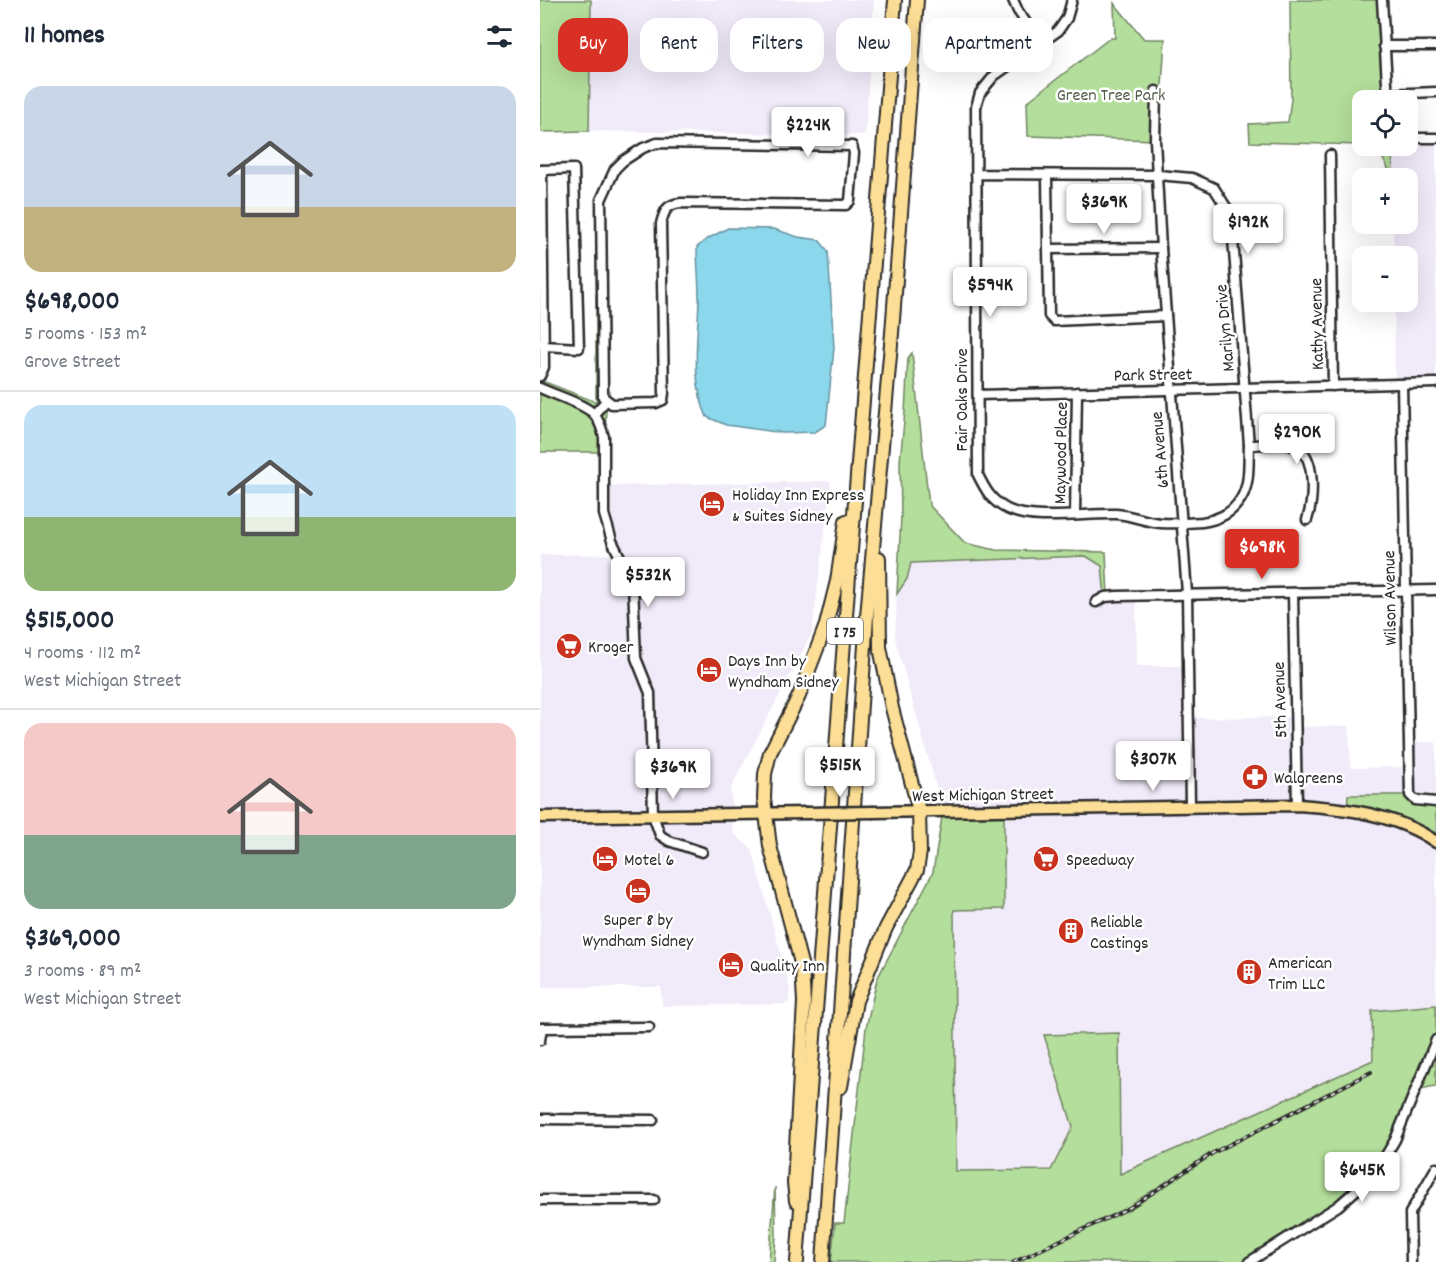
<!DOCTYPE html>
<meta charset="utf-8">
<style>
:root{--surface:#fff;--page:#f2f2f3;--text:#1f2937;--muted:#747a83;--line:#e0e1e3;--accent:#d93025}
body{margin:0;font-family:Dekko,sans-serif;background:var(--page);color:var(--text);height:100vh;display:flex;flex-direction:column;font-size:22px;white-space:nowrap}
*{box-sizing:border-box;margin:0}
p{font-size:20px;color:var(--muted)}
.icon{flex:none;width:33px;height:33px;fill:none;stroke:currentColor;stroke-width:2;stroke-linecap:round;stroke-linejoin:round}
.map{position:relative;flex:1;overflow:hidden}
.panel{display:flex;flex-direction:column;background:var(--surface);width:540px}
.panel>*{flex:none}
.guide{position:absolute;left:18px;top:18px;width:570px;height:54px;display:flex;gap:12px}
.tools{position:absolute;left:812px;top:90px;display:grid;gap:12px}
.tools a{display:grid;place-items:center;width:66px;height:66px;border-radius:12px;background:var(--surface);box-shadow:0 6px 24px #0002;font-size:30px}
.price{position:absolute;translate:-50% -51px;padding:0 14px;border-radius:6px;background:#fff;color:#222;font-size:20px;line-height:39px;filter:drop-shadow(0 2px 3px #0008)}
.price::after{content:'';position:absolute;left:50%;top:36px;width:18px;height:14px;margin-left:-9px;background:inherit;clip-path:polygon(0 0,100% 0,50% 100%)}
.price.selected{background:var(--accent);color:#fff}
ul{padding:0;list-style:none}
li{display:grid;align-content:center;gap:12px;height:318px;padding:0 24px}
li+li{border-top:2px solid var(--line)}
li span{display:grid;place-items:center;height:186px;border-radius:18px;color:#555}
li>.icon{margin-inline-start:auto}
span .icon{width:108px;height:108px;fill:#fffc;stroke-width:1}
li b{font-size:26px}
h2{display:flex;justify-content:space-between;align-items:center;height:72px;padding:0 24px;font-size:26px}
.pill{padding:0 21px;border-radius:18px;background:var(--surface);box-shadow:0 6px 24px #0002;font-size:21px;line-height:54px}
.pill.selected{background:var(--accent);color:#fff}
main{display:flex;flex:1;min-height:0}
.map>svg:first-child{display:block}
</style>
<main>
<section class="panel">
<h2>11 homes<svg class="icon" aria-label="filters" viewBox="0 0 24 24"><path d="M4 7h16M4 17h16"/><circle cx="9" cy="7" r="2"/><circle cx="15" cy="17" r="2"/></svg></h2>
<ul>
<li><span style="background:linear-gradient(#c9d6e8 65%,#c2b280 0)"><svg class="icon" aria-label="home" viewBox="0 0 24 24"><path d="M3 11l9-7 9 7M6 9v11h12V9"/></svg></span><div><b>$698,000</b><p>5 rooms · 153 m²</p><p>Grove Street</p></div></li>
<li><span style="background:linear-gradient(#bfe0f5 60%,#8fb573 0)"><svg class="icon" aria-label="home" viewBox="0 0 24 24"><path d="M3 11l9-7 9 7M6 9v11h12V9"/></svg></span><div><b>$515,000</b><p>4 rooms · 112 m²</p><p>West Michigan Street</p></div></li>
<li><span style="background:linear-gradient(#f6c9c9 60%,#7fa58c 0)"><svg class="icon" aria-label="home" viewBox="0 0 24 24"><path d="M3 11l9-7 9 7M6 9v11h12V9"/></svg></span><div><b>$369,000</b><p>3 rooms · 89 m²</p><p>West Michigan Street</p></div></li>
</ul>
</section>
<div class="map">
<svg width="896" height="1262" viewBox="0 0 896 1262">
<rect width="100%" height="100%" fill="#fff"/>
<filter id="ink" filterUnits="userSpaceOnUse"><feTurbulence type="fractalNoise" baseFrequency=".0167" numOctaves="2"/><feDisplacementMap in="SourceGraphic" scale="12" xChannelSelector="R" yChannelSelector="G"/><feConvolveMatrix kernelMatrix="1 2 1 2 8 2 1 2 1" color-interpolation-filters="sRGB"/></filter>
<g filter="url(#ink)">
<g fill="#f1eaf9">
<polygon points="51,0 334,0 325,135 49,131"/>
<polygon points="867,138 896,138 896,383 855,384 854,302 867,302 867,256 854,256 853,224 867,224 867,178 853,178 852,146 867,146"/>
<polygon points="291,481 272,633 191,788 193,833 212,849 250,988 248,1004 122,1006 121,987 0,987 0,555 78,554 72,541 64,486"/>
<polygon points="546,556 562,566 565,597 596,596 597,666 648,666 648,718 756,717 757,727 809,726 811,768 868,767 868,743 896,742 896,802 808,796 807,810 839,816 896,842 896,1005 832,1011 834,1060 580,1174 579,1034 504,1035 533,1128 510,1170 416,1171 414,909 464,909 464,810 403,811 355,639 357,594 367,579 371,563"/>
</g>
<g fill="#b4de9b" stroke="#708463" stroke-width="1.5">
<polygon points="0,0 51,0 49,131 0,132"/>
<polygon points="750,0 842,0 848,100 822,100 822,145 710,142 709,124 748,122 751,99"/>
<polygon points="574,3 604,39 625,39 622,86 616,92 615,140 488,136 487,102 570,38 575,38"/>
<path d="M828,146h24l1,30c-8,-10 -10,-21 -19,-30z"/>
<polygon points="56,294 66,401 65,452 0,452 0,380 56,402"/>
<polygon points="372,353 389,505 425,543 456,550 566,552 568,597 565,597 562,566 546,556 371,563 367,579 357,594 361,517 360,461 365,412 368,358"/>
<polygon points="808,795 870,795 896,802 896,842 883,833 807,810"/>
<polygon points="464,810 464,909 414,910 416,1171 511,1170 533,1127 504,1035 579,1033 580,1174 833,1060 832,1011 896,1005 896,1086 875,1090 842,1162 798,1206 709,1262 291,1262 295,1223 304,1223 326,1028 337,979 393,872 403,811"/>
<polygon points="235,1187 236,1235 234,1262 229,1262"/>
</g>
<path fill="#8bd7eb" stroke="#65929e" stroke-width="1.5" d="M188,228l46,1 24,8 21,3 9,11 6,97 -8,77 -11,7 -32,1 -57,-8 -19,-8c-17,-38 -9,-78 -8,-119 0,-17 -2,-34 -2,-51l12,-9z"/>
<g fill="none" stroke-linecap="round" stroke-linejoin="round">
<g stroke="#2b2b2b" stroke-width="13">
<g id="minor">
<polyline points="473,0 478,11 501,44"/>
<polyline points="842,0 848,100"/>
<polyline points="844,46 896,46"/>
<polyline points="616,91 615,140 621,248 647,593 650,806"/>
<polyline points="847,94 896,92"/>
<polyline points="867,138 896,138"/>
<path d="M117,143l195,3 2,7 -4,48 -4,4 -165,-2c-14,1 -17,8 -20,21l3,169 -1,7 -7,3 -44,1 -9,-7v-6l-2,-191 14,-31 8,-8 20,-13z"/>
<polyline points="790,155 793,386"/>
<polyline points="0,170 34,169 39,348 4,346 0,344"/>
<path d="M436,174l182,1 34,3 22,10 14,22 4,16 17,219c-1,19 2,42 -11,58 -8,11 -22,17 -36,19 -13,1 -28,2 -41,1 -15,-1 -29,-8 -45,-9 -31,-1 -82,8 -109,-5 -16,-8 -22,-20 -29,-34l-2,-368 4,-14 14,-17 64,-45 9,-13 5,-18"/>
<polyline points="507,176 509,316 514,321 626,316"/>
<polyline points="508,249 621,248"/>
<polyline points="0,376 4,367 2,170"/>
<polyline points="862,384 870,795 875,800 896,802"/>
<path d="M0,388c14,7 43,15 54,26 5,6 8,15 10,23v77l8,27 21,42 3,75 14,35 3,122 7,20 9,6 33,11"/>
<polyline points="438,395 896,383"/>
<polyline points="54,414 66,401"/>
<path d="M709,445c14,0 33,-4 47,2 21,8 17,55 11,73"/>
<polyline points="535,515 537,392"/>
<polyline points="753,593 757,805"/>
<polyline points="556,602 565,597 577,596 896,590"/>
<polyline points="2,1028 109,1027"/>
<polyline points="0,1040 2,1028"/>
<polyline points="0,1119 113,1120"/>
<polyline points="0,1200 114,1200"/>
<polyline points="709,1262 798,1206 823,1184 842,1162 855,1140 896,1040"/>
<polyline points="871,1262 870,1213 896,1168"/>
</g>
</g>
<g stroke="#2b2b2b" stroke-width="15">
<g id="major">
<path d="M334,812l423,-7c48,3 99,9 139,37"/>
<polyline points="0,817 266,813"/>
</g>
</g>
<g stroke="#2b2b2b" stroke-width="16">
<g id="highway">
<polyline points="301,1087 316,1001 346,928 377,870 380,852 379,811 352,708 340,647 339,558"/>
<polyline points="256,1201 254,1183 264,1002 262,967 230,846 224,798 225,774 230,753 259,696 286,625 297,581 306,521"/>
<polyline points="257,1262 309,576 355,0"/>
<polyline points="283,1262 327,616 352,333 377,0"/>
</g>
</g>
<use href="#minor" stroke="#fff" stroke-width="8"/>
<use href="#major" stroke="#fcde96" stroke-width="10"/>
<use href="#highway" stroke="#fcde96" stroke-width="12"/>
<g stroke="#2b2b2b" stroke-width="4">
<polyline id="rail" points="474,1262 589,1208 673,1153 831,1072"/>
</g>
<use href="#rail" stroke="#fff" stroke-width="1.5" stroke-dasharray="4.5" stroke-linecap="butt"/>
<g stroke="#2b2b2b" stroke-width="15" stroke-linecap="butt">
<polyline id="major-bridge" points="266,813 334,812"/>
</g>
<use href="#major-bridge" stroke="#fcde96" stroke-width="10"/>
</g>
</g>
<defs>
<g id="hotel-disc" transform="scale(1.35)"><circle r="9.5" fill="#c8321e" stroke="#fff"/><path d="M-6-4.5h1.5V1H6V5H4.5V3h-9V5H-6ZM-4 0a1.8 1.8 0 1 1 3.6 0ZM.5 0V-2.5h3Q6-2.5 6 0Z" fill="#fff"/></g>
<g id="supermarket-disc" transform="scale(1.35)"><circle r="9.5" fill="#c8321e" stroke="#fff"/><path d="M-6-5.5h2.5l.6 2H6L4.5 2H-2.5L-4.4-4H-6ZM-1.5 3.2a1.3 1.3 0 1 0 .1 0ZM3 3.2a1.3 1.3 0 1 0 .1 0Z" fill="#fff"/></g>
<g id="pharmacy-disc" transform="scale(1.35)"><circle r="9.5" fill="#c8321e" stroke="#fff"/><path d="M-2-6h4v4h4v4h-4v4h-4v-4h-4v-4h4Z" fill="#fff"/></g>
<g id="building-disc" transform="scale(1.35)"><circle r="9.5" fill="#c8321e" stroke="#fff"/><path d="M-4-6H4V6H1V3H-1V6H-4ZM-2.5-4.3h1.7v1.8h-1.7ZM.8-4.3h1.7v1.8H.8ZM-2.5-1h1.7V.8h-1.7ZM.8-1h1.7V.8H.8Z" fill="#fff"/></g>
</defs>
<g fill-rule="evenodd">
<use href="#hotel-disc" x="172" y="504"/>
<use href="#supermarket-disc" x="29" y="646"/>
<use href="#hotel-disc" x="169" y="670"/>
<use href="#pharmacy-disc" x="715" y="777"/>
<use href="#hotel-disc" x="65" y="859"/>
<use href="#supermarket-disc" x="506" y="859"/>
<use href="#hotel-disc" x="98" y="891"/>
<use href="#building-disc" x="531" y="931"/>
<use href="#hotel-disc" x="191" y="965"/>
<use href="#building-disc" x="709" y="972"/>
</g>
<g text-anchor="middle" stroke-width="5" stroke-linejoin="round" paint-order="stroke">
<rect fill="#fff" stroke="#6b6b6b" stroke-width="1.5" x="287" y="618" width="36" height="26" rx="4.5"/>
<g font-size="16" font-weight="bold" fill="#2b2b2b">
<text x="305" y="637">I 75</text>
</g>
<g font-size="18" fill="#54614d" stroke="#fff">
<text x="571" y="100">Green Tree Park</text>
</g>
<g font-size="18" fill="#2b2b2b" stroke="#fff">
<text transform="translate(776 324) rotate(-91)" y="6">Kathy Avenue</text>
<text transform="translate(684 328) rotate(-95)" y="6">Marilyn Drive</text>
<text transform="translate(613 374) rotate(-1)" y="6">Park Street</text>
<text transform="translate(421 400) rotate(-90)" y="6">Fair Oaks Drive</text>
<text transform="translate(619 450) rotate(-95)" y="6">6th Avenue</text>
<text transform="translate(520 453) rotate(-89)" y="6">Maywood Place</text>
<text transform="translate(849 598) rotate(-91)" y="6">Wilson Avenue</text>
<text transform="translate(739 700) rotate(-92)" y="6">5th Avenue</text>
<text transform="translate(443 794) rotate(-1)" y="6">West Michigan Street</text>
</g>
<g font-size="18" fill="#2b2b2b" stroke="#fff" text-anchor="start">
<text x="192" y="500">Holiday Inn Express<tspan x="192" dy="21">&amp; Suites Sidney</tspan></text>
<text x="48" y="652">Kroger</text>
<text x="188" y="666">Days Inn by<tspan x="188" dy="21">Wyndham Sidney</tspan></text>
<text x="734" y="783">Walgreens</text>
<text x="84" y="865">Motel 6</text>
<text x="526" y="865">Speedway</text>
<text x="98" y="925" text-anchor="middle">Super 8 by<tspan x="98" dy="21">Wyndham Sidney</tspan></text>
<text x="550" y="927">Reliable<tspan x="550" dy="21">Castings</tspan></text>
<text x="728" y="968">American<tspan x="728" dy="21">Trim LLC</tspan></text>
<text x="210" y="971">Quality Inn</text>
</g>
</g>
</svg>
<div class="tools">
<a><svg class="icon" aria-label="locate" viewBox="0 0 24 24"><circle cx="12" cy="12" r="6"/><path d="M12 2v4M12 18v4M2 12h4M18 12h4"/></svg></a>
<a>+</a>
<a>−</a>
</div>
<b class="price" style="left:268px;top:158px">$224K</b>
<b class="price" style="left:564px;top:235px">$369K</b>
<b class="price" style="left:708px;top:255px">$192K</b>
<b class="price" style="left:450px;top:318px">$594K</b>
<b class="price" style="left:757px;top:465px">$290K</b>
<b class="price selected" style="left:722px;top:580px">$698K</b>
<b class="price" style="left:108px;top:608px">$532K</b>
<b class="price" style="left:613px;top:792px">$307K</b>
<b class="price" style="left:300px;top:798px">$515K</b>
<b class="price" style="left:133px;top:800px">$369K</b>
<b class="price" style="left:822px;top:1203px">$645K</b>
<div class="guide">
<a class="pill selected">Buy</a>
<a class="pill">Rent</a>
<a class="pill">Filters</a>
<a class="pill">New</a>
<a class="pill">Apartment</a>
</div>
</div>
</main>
